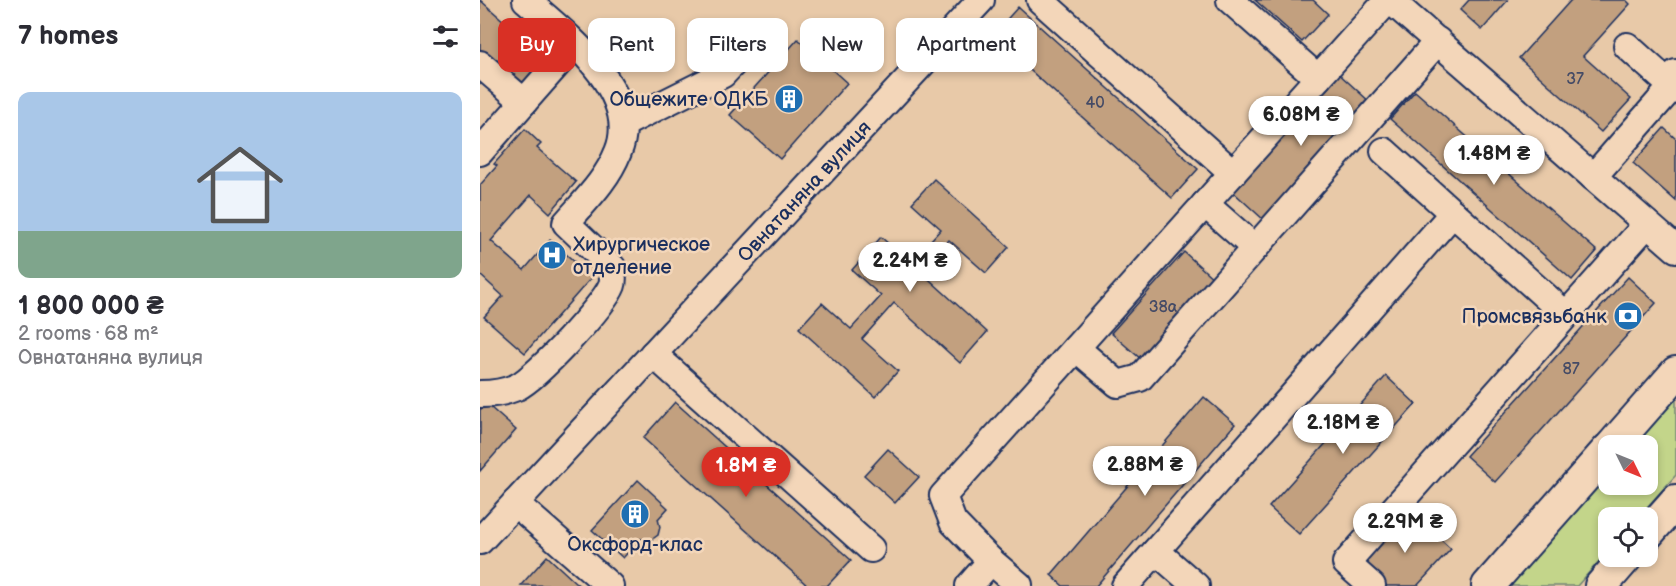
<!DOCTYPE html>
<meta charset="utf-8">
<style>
:root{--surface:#fff;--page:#f7f7f7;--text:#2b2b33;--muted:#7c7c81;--accent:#d93025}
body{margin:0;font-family:"Balsamiq Sans",sans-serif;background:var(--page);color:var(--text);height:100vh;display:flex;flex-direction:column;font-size:22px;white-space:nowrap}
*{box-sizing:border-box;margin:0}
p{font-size:20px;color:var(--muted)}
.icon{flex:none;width:33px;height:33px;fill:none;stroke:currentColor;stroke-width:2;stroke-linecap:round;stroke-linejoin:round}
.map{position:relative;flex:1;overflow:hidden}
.details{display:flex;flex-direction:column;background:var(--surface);width:480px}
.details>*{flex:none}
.banner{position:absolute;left:18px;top:18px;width:570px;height:54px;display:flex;gap:12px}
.needle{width:39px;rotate:133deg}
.tools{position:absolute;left:1118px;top:435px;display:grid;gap:12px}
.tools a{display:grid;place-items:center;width:60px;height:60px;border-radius:12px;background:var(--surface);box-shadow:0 3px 9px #0003;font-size:30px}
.price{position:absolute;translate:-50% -51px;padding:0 14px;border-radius:21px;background:#fff;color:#222;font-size:20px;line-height:39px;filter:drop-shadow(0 2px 3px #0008)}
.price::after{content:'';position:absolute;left:50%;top:36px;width:18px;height:14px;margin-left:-9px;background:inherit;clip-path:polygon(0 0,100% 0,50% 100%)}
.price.active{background:var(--accent);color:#fff}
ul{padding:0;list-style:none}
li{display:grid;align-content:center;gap:12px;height:318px;padding:0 18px}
li span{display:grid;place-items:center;height:186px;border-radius:12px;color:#555}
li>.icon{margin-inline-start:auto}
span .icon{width:108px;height:108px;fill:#fffc;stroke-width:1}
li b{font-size:26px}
h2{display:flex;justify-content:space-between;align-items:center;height:72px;padding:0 18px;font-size:26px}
.pill{padding:0 21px;border-radius:12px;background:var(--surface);box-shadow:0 3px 9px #0003;font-size:21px;line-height:54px}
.pill.active{background:var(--accent);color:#fff}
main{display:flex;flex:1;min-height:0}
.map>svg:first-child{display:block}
</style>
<main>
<section class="details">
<h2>7 homes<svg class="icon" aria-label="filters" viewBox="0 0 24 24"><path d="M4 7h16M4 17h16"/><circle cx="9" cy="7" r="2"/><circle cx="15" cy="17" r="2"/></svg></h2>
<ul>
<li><span style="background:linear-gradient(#a9c7e8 75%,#7fa58c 0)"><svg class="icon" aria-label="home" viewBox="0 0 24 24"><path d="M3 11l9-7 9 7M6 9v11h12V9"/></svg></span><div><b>1 800 000 ₴</b><p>2 rooms · 68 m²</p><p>Овнатаняна вулиця</p></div></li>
</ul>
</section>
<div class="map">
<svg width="1196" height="586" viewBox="0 0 1196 586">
<rect width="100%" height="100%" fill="#e8c9a8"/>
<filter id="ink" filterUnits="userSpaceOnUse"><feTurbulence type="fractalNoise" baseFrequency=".0167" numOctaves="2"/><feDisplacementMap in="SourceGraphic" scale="12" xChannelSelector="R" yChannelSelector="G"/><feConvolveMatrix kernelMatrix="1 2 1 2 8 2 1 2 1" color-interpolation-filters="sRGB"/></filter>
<g filter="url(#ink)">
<polygon fill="#c3d58a" stroke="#6f8274" stroke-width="1.5" points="1196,386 1196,475 1158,517 1128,518 1128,551 1097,586 1018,586 1128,462 1128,484 1167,484 1167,446 1143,445"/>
<g fill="#c2a07f" stroke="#1b2f5e" stroke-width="1.5">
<polygon points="0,0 69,61 39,94 0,59"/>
<polygon points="775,0 833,0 848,14 822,42"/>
<polygon points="989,0 1028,0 1002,30 980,10"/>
<polygon points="1091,0 1146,0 1150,4 1103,56 1151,99 1121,132 1039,58"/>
<polygon points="538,7 718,169 692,198 512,36"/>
<polygon points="318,39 367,83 300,159 250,115"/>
<polygon points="857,72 891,103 785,221 751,190"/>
<polygon points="935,91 1117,251 1092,280 910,119"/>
<polygon points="1184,128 1196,139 1196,201 1153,163"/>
<polygon points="45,129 61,144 57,148 96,182 70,213 51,195 11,241 44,270 70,240 112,277 45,353 4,317 23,296 0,275 0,185 17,166 14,164"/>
<polygon points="454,179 529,247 506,273 469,240 440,271 507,332 480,363 414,303 382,339 418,371 395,397 319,328 342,303 371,329 401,296 372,270 401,237 430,263 461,229 432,203"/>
<polygon points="704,252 735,280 662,360 631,333"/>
<polygon points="1148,277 1176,303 1015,482 986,456"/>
<polygon points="906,376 936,404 819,534 789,507"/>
<polygon points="724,397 755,424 616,586 583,586 571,575"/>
<polygon points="195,402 371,560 347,586 328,586 163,438"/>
<polygon points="10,407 36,430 0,471 0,409"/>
<polygon points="408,449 439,477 415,503 384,475"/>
<polygon points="158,480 188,508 178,519 180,527 178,535 171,540 160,539 143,558 112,530"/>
<polygon points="928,510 971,549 937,586 900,586 878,565"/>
<polygon points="67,556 96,583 100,586 41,585"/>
</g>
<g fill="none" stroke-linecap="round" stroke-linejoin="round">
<g stroke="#1b2f5e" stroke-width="30">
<g id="minor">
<polyline points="560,0 753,173"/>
<polyline points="750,0 838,78"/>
<polyline points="910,0 1196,249"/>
<polyline points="1147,46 1196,90"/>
<polyline points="0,64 44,102"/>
<polyline points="143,124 243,74 278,37"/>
<polyline points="904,151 1086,315"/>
<polyline points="0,152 95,44"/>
<polyline points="1113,177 1185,95 1196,73"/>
<polyline points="725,204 775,248"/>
<polyline points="596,348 638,384 660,378 958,41"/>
<polyline points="173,354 391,549"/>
<path d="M0,394c12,0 25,-2 37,-7 20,-10 87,-81 95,-102 2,-5 0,-12 0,-18l-46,-44c19,-22 41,-43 52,-71 25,-59 -54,-119 -92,-152"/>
<polyline points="35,503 130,586"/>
<polyline points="0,541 501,0"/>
<polyline points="676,551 716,586"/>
<polyline points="539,585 511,561 473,522 463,496 908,0"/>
<polyline points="489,586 511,561"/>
<polyline points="645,586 973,213"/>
<polyline points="892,586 866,563 1167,224"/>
</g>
</g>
<g stroke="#1b2f5e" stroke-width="36">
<g id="major">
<polyline points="1132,446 1196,373"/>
<polyline points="1167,534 1196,501"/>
<polyline points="1008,586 1128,450"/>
<polyline points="1121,586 1147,556"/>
</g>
</g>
<use href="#minor" stroke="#f3d6b9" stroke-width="26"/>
<use href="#major" stroke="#f3d6b9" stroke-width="32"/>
</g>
</g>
<defs>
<g id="building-disc" transform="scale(1.5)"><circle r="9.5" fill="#1f6fb2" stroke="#f3d6b9"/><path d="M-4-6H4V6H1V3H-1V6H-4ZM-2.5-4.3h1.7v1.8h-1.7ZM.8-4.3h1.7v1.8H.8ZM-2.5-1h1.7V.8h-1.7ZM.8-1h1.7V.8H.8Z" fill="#fff"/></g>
<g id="hospital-disc" transform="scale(1.5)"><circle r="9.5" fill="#1f6fb2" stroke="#f3d6b9"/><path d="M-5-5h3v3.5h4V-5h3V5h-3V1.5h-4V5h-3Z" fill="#fff"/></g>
<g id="bank-disc" transform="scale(1.5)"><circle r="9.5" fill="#1f6fb2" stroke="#f3d6b9"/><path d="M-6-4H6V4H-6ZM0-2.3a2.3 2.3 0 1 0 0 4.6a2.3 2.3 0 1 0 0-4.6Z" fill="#fff"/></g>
</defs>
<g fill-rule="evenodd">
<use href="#building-disc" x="309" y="99"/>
<use href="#hospital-disc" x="72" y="255"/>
<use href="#bank-disc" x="1148" y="316"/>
<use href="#building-disc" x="155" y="514"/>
</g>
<g text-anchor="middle" stroke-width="5" stroke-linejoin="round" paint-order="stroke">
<g font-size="16" fill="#454b66">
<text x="1095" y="84">37</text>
<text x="615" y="108">40</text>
<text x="683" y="312">38а</text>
<text x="1091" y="374">87</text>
</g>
<g font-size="20" fill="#1b2f5e" stroke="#f3d6b9" text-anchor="end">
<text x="288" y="106">Общежите ОДКБ</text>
<text x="93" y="251" text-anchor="start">Хирургическое<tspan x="93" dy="23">отделение</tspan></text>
<text x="1127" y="323">Промсвязьбанк</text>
<text x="155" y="551" text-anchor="middle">Оксфорд-клас</text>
</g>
<g font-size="20" fill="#1b2f5e" stroke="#f3d6b9">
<text transform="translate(324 191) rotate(-47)" y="7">Овнатаняна вулиця</text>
</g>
</g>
</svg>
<div class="tools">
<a><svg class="needle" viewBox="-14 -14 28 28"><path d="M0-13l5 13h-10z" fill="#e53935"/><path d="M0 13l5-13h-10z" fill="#7c7c81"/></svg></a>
<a><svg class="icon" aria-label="locate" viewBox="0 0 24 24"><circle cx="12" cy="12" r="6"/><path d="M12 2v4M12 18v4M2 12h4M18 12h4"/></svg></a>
</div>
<b class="price" style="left:821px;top:147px">6.08M ₴</b>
<b class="price" style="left:1014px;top:186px">1.48M ₴</b>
<b class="price" style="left:430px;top:293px">2.24M ₴</b>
<b class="price" style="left:863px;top:455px">2.18M ₴</b>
<b class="price" style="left:665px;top:497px">2.88M ₴</b>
<b class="price active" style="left:266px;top:498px">1.8M ₴</b>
<b class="price" style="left:925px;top:554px">2.29M ₴</b>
<div class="banner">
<a class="pill active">Buy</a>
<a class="pill">Rent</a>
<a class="pill">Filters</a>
<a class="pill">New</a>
<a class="pill">Apartment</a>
</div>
</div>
</main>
